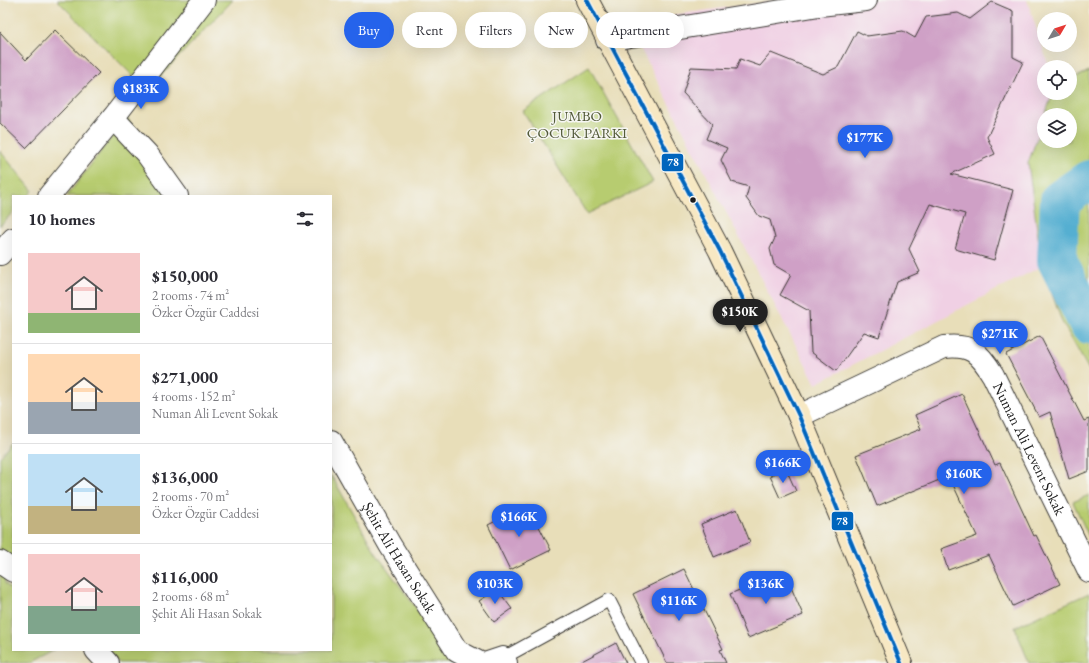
<!DOCTYPE html>
<meta charset="utf-8">
<style>
:root{--surface:#fff;--page:#f7f7f7;--text:#2b2b33;--muted:#7c7c81;--line:#e1e1e2;--accent:#2563eb}
body{margin:0;font-family:"EB Garamond",serif;background:var(--page);color:var(--text);height:100vh;display:flex;flex-direction:column;font-size:15px;white-space:nowrap}
*{box-sizing:border-box;margin:0}
p{font-size:13px;color:var(--muted)}
.icon{flex:none;width:22px;height:22px;fill:none;stroke:currentColor;stroke-width:2;stroke-linecap:round;stroke-linejoin:round}
.map{position:relative;flex:1;overflow:hidden}
.sheet{position:absolute;left:12px;top:195px;width:320px;height:456px;display:flex;flex-direction:column;background:var(--surface);border-radius:0px;box-shadow:0 4px 16px #0002}
.sheet>*{flex:none}
.hud{position:absolute;left:344px;top:12px;width:380px;height:36px;display:flex;gap:8px}
.needle{width:26px;rotate:51deg}
.buttons{position:absolute;left:1037px;top:12px;display:grid;gap:8px}
.buttons a{display:grid;place-items:center;width:40px;height:40px;border-radius:50%;background:var(--surface);box-shadow:0 4px 16px #0002;font-size:20px}
.price{position:absolute;translate:-50% -34px;padding:0 9px;border-radius:14px;background:var(--accent);color:#fff;font-size:13px;line-height:26px;filter:drop-shadow(0 1px 2px #0008)}
.price::after{content:'';position:absolute;left:50%;top:24px;width:12px;height:9px;margin-left:-6px;background:inherit;clip-path:polygon(0 0,100% 0,50% 100%)}
.price.on{background:#222;color:#fff}
ul{padding:0;list-style:none}
li{display:flex;align-items:center;gap:12px;height:100px;padding:0 16px}
li+li{border-top:1px solid var(--line)}
li span{display:grid;place-items:center;flex:none;width:112px;height:80px;border-radius:0px;color:#555}
li>.icon{margin-inline-start:auto}
span .icon{width:48px;height:48px;fill:#fffc;stroke-width:1}
li b{font-size:17px}
h2{display:flex;justify-content:space-between;align-items:center;height:48px;padding:0 16px;font-size:17px}
.chip{padding:0 14px;border-radius:18px;background:var(--surface);box-shadow:0 4px 16px #0002;font-size:14px;line-height:36px}
.chip.on{background:var(--accent);color:#fff}
.map>svg:first-child{display:block}
</style>
<div class="map">
<svg width="1089" height="663" viewBox="0 0 1089 663">
<rect width="100%" height="100%" fill="#f6f6f2"/>
<filter id="ink" filterUnits="userSpaceOnUse"><feTurbulence type="fractalNoise" baseFrequency=".025" numOctaves="2"/><feDisplacementMap in="SourceGraphic" scale="8" xChannelSelector="R" yChannelSelector="G"/><feConvolveMatrix kernelMatrix="1 2 1 2 8 2 1 2 1" color-interpolation-filters="sRGB"/></filter>
<filter id="wash" filterUnits="userSpaceOnUse"><feTurbulence type="fractalNoise" baseFrequency=".012" numOctaves="4" result="noise"/><feDisplacementMap in="SourceGraphic" scale="16" xChannelSelector="R" yChannelSelector="G"/><feGaussianBlur stdDeviation="0.9" result="paint"/><feColorMatrix in="noise" values="0 0 0 0 0 0 0 0 0 0 0 0 0 0 0 0 0 1.4 0 .05"/><feComposite in="paint" operator="in"/></filter>
<g filter="url(#wash)">
<rect width="100%" height="100%" fill="#e8deb9"/>
<polygon fill="#f0d0e4" points="784,0 1027,0 1049,67 1044,67 1044,93 1053,93 1045,115 1044,115 1044,119 1028,163 1042,266 816,384 626,21"/>
<g fill="#b7cc70" stroke="#6a7446">
<polygon points="57,0 233,0 147,90"/>
<polygon points="589,67 653,182 587,214 523,111"/>
<polygon points="1089,71 1089,370 1062,322 1042,266 1028,163 1044,119 1044,141 1070,141 1070,115 1045,115 1053,93 1070,93 1070,80"/>
<polygon points="127,117 172,196 67,196"/>
<polygon points="0,151 33,191 28,196 13,196 13,212 0,226"/>
<polygon points="13,443 13,573 4,582 13,592 13,650 54,650 29,663 0,663 0,457"/>
<polygon points="331,475 375,552 456,663 118,663 109,650 331,650"/>
<polygon points="1089,495 1089,537 1073,502"/>
<polygon points="1089,593 1089,663 1029,663 1015,627"/>
</g>
<g fill="none" stroke-linecap="round" stroke-linejoin="round">
<polyline stroke="#54afd1" stroke-width="40" points="1089,180 1060,200 1057,260 1089,324"/>
</g>
<g id="blocks">
<g fill="#cfa0c6">
<polygon points="992,2 1013,11 1013,57 1023,62 987,137 995,154 951,174 1013,190 994,260 955,249 965,214 930,204 909,249 920,272 897,282 879,337 864,332 836,371 811,352 809,311 780,295 791,275 774,265 770,249 775,238 770,220 759,216 746,198 749,187 732,182 721,160 727,148 706,139 712,124 683,93 691,67 736,69 740,59 760,66 771,53 823,74 838,67 857,31 867,36 903,31 915,38 926,17 958,13 970,19"/>
<polygon points="55,30 99,73 26,148 0,123 0,32 26,60"/>
<polygon points="1040,336 1084,421 1089,419 1089,471 1069,479 1050,412 1039,417 1006,354"/>
<polygon points="962,394 995,465 1000,463 1034,536 1036,535 1060,584 1013,606 989,555 948,570 941,549 977,536 949,476 877,506 856,455 921,429 915,415"/>
<polygon points="786,469 796,491 780,498 770,476"/>
<polygon points="528,505 551,550 510,570 488,525"/>
<polygon points="737,509 750,542 714,557 701,524"/>
<polygon points="684,569 723,649 720,650 726,663 667,663 633,594"/>
<polygon points="784,571 803,615 748,638 730,594"/>
<polygon points="497,589 512,609 494,622 479,601"/>
<polygon points="616,643 626,663 578,663"/>
</g>
</g>
</g>
<g filter="url(#ink)">
<use href="#blocks" fill-opacity="0" stroke="#3b3934" stroke-width="1"/>
<g fill="none" stroke-linecap="round" stroke-linejoin="round">
<g stroke="#3b3934" stroke-width="14">
<polyline id="lane" points="503,658 609,600 641,663"/>
</g>
<g stroke="#3b3934" stroke-width="24">
<g id="street">
<polyline points="607,40 819,5 866,0"/>
<polyline points="113,118 147,154 177,196"/>
<polyline points="49,196 113,118 204,0"/>
<polyline points="0,254 13,239"/>
<path id="s1" d="M799,416l145,-69c27,-3 35,5 49,28l96,196"/>
<path id="s2" d="M331,441l59,104 67,106 23,12"/>
<polyline points="0,562 13,571"/>
<polyline points="96,650 108,663"/>
<polyline points="488,663 503,658 506,663"/>
</g>
</g>
<g stroke="#3b3934" stroke-width="24">
<polyline id="secondary" points="587,0 720,251 799,416 901,663"/>
</g>
<use href="#lane" stroke="#fff" stroke-width="12"/>
<use href="#street" stroke="#fff" stroke-width="22"/>
<use href="#secondary" stroke="#f7e8c3" stroke-width="22"/>
<g stroke="#f6f6f2" stroke-width="7">
<polyline id="bus-1" points="587,0 720,251 799,416 901,663"/>
</g>
<use href="#bus-1" stroke="#0065bd" stroke-width="4"/>
</g>
</g>
<circle fill="#1c1c1c" stroke="#f6f6f2" stroke-width="1.5" cx="693" cy="200" r="3.5"/>
<g text-anchor="middle" stroke-width="3" stroke-linejoin="round" paint-order="stroke">
<g font-size="15" fill="#525a39" stroke="#f6f6f2">
<text x="577" y="121">JUMBO<tspan x="577" dy="17">ÇOCUK PARKI</tspan></text>
</g>
<g font-size="15" fill="#1c1c1c" stroke="#f6f6f2">
<text dy="5" stroke="none"><textPath href="#s1" startOffset="304">Numan Ali Levent Sokak</textPath></text>
<text dy="5" stroke="none"><textPath href="#s2" startOffset="135">Şehit Ali Hasan Sokak</textPath></text>
</g>
</g>
<g stroke="#f6f6f2" stroke-width="1.5">
<rect x="661" y="153" width="23" height="19" rx="4" fill="#0065bd"/>
<rect x="831" y="511" width="23" height="20" rx="4" fill="#0065bd"/>
</g>
<g font-size="11" text-anchor="middle" font-weight="bold" fill="#fff">
<text x="673" y="166">78</text>
<text x="842" y="525">78</text>
</g>
</svg>
<div class="buttons">
<a><svg class="needle" viewBox="-14 -14 28 28"><path d="M0-13l5 13h-10z" fill="#e53935"/><path d="M0 13l5-13h-10z" fill="#7c7c81"/></svg></a>
<a><svg class="icon" aria-label="locate" viewBox="0 0 24 24"><circle cx="12" cy="12" r="6"/><path d="M12 2v4M12 18v4M2 12h4M18 12h4"/></svg></a>
<a><svg class="icon" aria-label="layers" viewBox="0 0 24 24"><path d="M12 4l9 5-9 5-9-5zM3 14l9 5 9-5"/></svg></a>
</div>
<b class="price" style="left:141px;top:110px">$183K</b>
<b class="price" style="left:865px;top:159px">$177K</b>
<b class="price on" style="left:740px;top:333px">$150K</b>
<b class="price" style="left:1000px;top:355px">$271K</b>
<b class="price" style="left:783px;top:484px">$166K</b>
<b class="price" style="left:964px;top:495px">$160K</b>
<b class="price" style="left:519px;top:538px">$166K</b>
<b class="price" style="left:495px;top:605px">$103K</b>
<b class="price" style="left:766px;top:605px">$136K</b>
<b class="price" style="left:679px;top:622px">$116K</b>
<div class="hud">
<a class="chip on">Buy</a>
<a class="chip">Rent</a>
<a class="chip">Filters</a>
<a class="chip">New</a>
<a class="chip">Apartment</a>
</div>
<section class="sheet">
<h2>10 homes<svg class="icon" aria-label="filters" viewBox="0 0 24 24"><path d="M4 7h16M4 17h16"/><circle cx="9" cy="7" r="2"/><circle cx="15" cy="17" r="2"/></svg></h2>
<ul>
<li><span style="background:linear-gradient(#f6c9c9 75%,#8fb573 0)"><svg class="icon" aria-label="home" viewBox="0 0 24 24"><path d="M3 11l9-7 9 7M6 9v11h12V9"/></svg></span><div><b>$150,000</b><p>2 rooms · 74 m²</p><p>Özker Özgür Caddesi</p></div></li>
<li><span style="background:linear-gradient(#ffd9b3 60%,#9aa5b1 0)"><svg class="icon" aria-label="home" viewBox="0 0 24 24"><path d="M3 11l9-7 9 7M6 9v11h12V9"/></svg></span><div><b>$271,000</b><p>4 rooms · 152 m²</p><p>Numan Ali Levent Sokak</p></div></li>
<li><span style="background:linear-gradient(#bfe0f5 65%,#c2b280 0)"><svg class="icon" aria-label="home" viewBox="0 0 24 24"><path d="M3 11l9-7 9 7M6 9v11h12V9"/></svg></span><div><b>$136,000</b><p>2 rooms · 70 m²</p><p>Özker Özgür Caddesi</p></div></li>
<li><span style="background:linear-gradient(#f6c9c9 65%,#7fa58c 0)"><svg class="icon" aria-label="home" viewBox="0 0 24 24"><path d="M3 11l9-7 9 7M6 9v11h12V9"/></svg></span><div><b>$116,000</b><p>2 rooms · 68 m²</p><p>Şehit Ali Hasan Sokak</p></div></li>
</ul>
</section>
</div>
